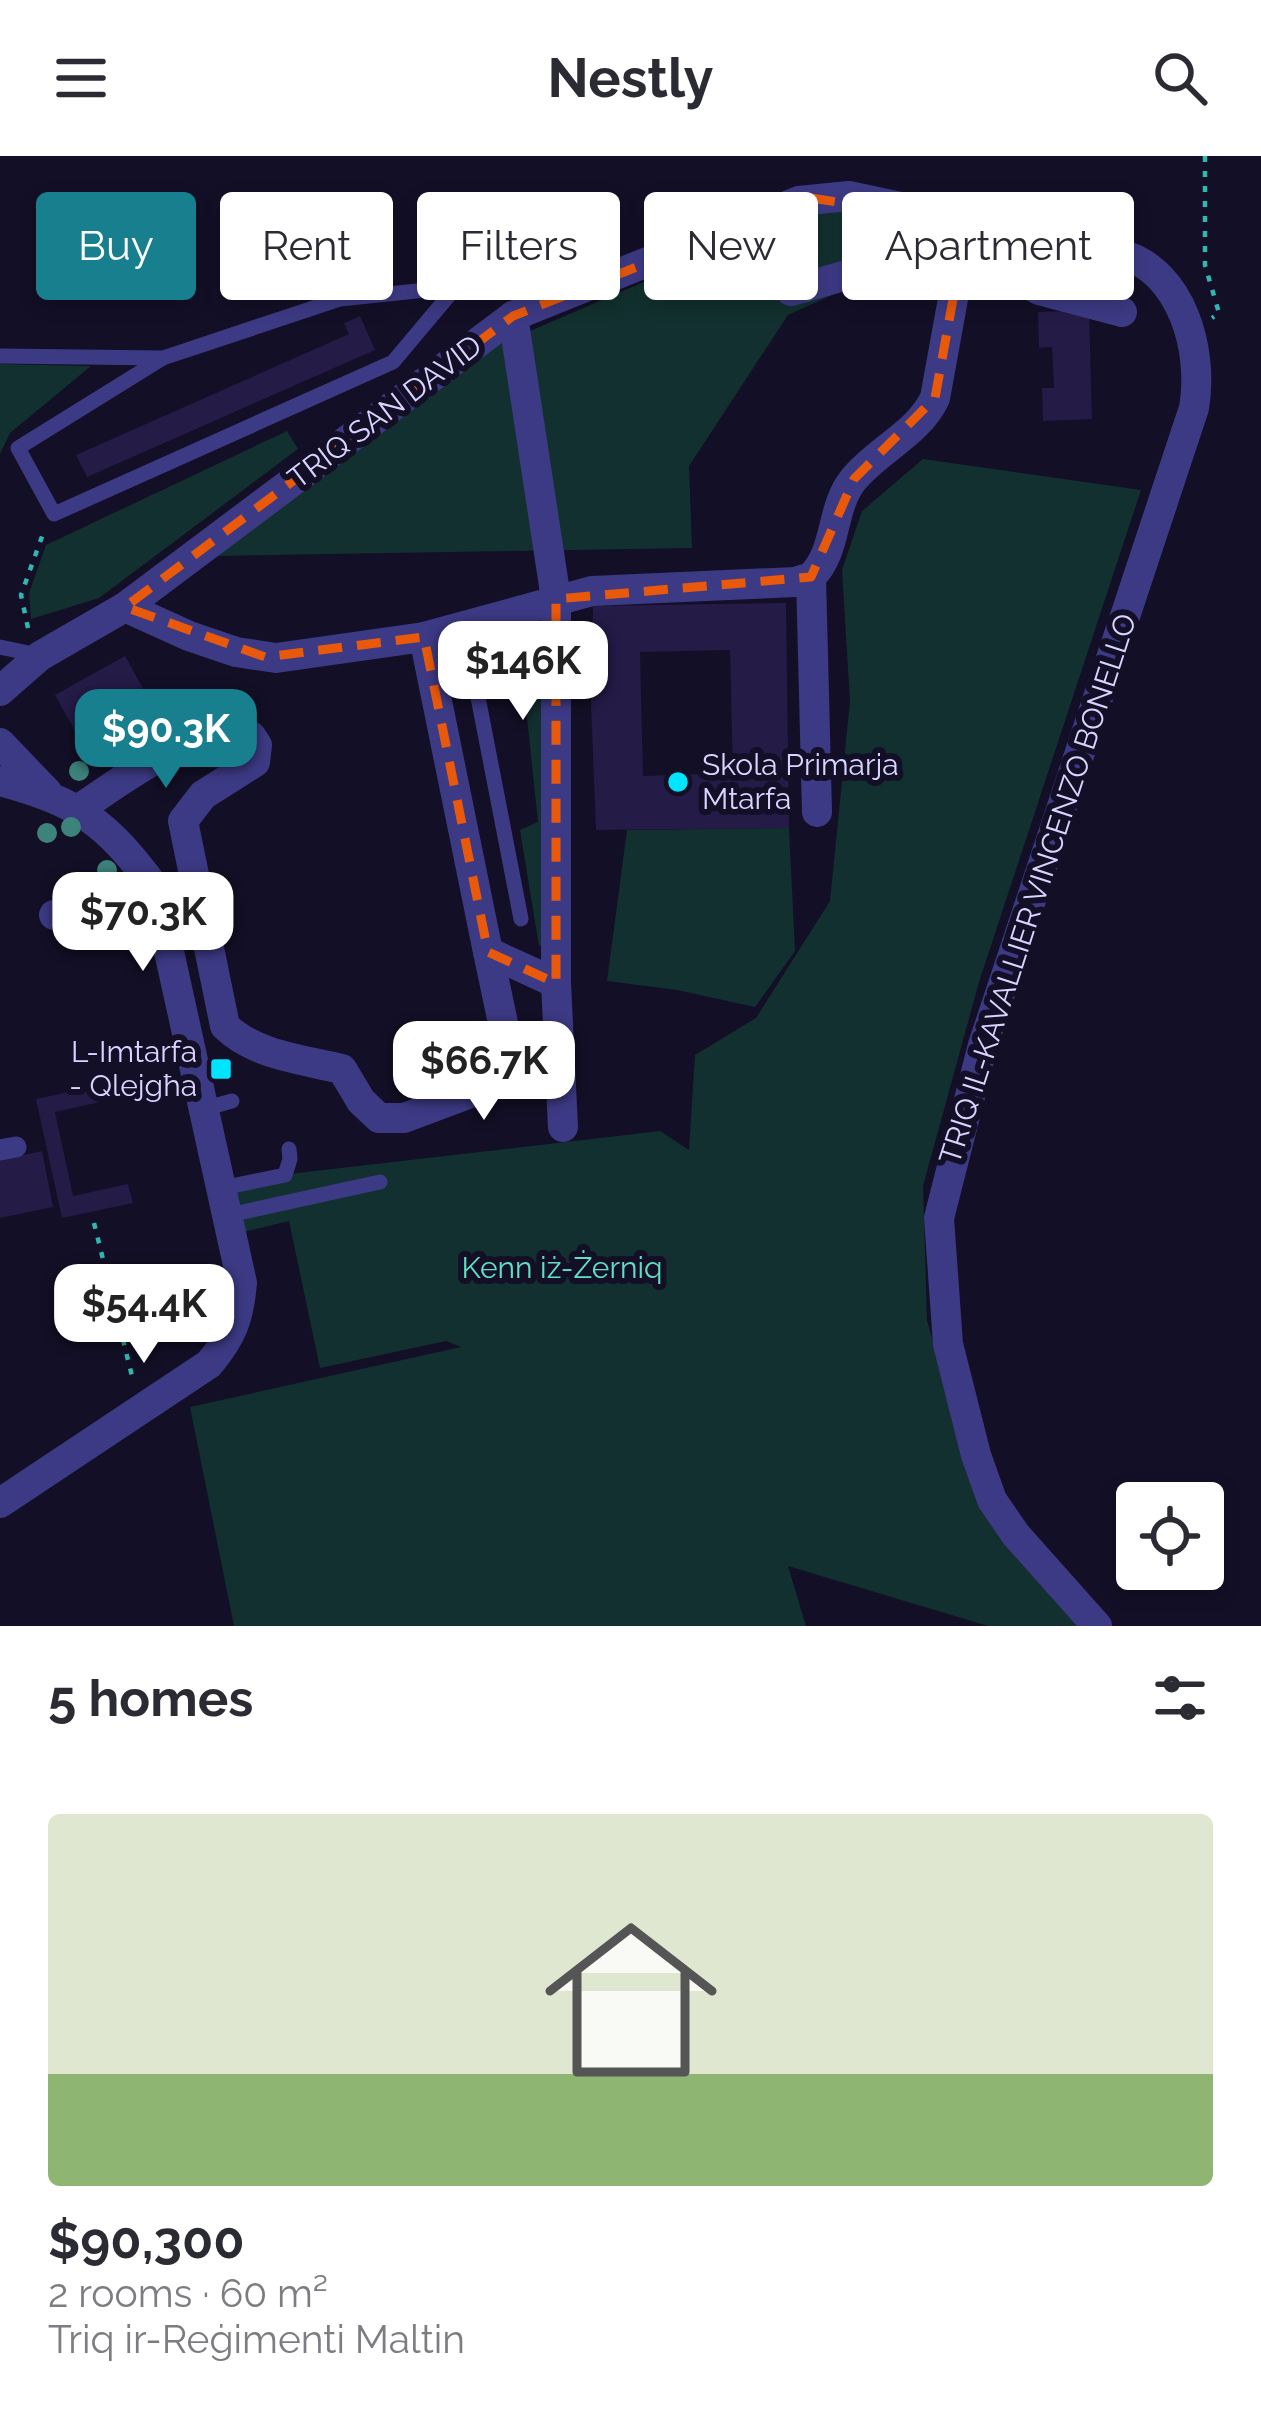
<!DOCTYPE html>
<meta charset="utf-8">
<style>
:root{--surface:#fff;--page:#f2f2f3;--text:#2b2b33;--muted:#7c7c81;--accent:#187f8f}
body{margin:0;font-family:Raleway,sans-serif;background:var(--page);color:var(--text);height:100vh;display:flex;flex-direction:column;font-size:45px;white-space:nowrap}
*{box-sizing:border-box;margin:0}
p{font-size:39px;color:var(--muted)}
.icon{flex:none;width:66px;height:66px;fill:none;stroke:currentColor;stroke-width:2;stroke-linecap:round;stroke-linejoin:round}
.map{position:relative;height:1470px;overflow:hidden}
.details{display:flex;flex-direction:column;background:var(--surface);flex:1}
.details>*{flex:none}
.guide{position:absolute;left:36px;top:36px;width:1191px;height:108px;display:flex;gap:24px}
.tools{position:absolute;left:1116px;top:1326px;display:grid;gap:24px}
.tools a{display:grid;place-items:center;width:108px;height:108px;border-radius:12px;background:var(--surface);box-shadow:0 6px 18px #0003;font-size:60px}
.price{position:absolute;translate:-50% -102px;padding:0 27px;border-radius:24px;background:#fff;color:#222;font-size:39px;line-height:78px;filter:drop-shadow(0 3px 6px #0008)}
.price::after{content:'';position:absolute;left:50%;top:72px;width:36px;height:27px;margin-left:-18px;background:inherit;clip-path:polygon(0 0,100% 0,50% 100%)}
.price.on{background:var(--accent);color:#fff}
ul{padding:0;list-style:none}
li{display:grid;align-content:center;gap:24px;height:636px;padding:0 48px}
li span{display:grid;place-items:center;height:372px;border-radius:12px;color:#555}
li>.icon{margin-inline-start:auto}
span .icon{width:216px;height:216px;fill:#fffc;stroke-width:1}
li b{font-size:51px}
h2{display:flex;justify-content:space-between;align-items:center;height:144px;padding:0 48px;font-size:51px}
.pill{padding:0 42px;border-radius:12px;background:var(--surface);box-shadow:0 6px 18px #0003;font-size:42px;line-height:108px}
.pill.on{background:var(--accent);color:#fff}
header{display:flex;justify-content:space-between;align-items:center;height:156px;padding:0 48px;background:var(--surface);font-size:54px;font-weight:700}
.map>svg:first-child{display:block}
</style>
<header><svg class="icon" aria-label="menu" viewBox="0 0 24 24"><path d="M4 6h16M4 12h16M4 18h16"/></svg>Nestly<svg class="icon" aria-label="search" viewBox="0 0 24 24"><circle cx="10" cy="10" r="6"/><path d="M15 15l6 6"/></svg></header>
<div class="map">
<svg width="1261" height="1470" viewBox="0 0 1261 1470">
<rect width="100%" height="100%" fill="#130f26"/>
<g fill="#12302f">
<polygon points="825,48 954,84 788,159 689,310 692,392 216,400 495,190"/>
<polygon points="0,208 91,210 10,277 0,298"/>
<polygon points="287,275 298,293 99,442 31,463 29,437 46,389"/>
<polygon points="923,303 1141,334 979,826 923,1030 927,1164 978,1346 1082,1470 988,1470 788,1410 806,1470 234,1470 190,1251 461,1191 446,1185 320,1212 289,1065 244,1076 229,1025 660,975 689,994 695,899 756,862 830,745 850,545 842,414 862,355"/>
<polygon points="532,476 538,480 542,492 546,788 539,790 520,674 538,666 520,495 484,503 478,484"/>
<polygon points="789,672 795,795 755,851 677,834 607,825 627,674"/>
</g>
<g fill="#241b47" fill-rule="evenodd">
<polygon points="1089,154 1092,263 1043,265 1042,232 1054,232 1052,191 1039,192 1038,156"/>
<polygon points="360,160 375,194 87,321 76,299 349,178 344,167"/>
<path d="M786,447l3,225 -193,2 -5,-127 2,-97zM730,494l3,123 -90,3 -3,-124z"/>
<polygon points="125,500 160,563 90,602 55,539"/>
<polygon points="106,928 109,944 55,956 73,1040 128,1028 133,1047 62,1062 36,943"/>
<polygon points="42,995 53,1051 0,1062 0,1004"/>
</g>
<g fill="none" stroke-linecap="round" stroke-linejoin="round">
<g stroke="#2fb8b0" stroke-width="4.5" stroke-dasharray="6 9" stroke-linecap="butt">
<polyline points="1205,0 1205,109 1219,157 1212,162"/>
<polyline points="28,472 21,439 44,375"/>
<polyline points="94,1067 133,1224"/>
</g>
<g stroke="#3d3a85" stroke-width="15">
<polyline points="0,200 163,202 340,143 532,123 574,130"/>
<polyline points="163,202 18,292 54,358 393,206 456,131"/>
<polyline points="464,469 521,763"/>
<polyline points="0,491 38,499"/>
<polyline points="203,953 232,945"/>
<polyline points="222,1032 285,1019 290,1003 289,993"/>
<polyline points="229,1059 380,1026"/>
</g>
<polyline stroke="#3d3a85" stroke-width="21" points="0,994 16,991"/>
<g stroke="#3d3a85" stroke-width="30">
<polyline points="791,135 962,86 1039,134 1122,156"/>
<polyline points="513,160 556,443 556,827 563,971"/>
<polyline points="125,451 189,480 236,496 276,502 424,481 592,435 795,426 811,421"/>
<polyline points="424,481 488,796 556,827"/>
<polyline points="0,587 47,636"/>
<path d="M0,625c80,22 106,41 155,107l87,395c-3,35 -10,54 -33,81l-209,139"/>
<path d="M79,653c41,-27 121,-90 172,-73l6,9 -2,17 -52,33 -20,26 42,205c29,29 79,34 117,43l19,32 18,17h25l80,-30 13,-12 9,-39 -18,-85"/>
<path d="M817,656l-6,-235c27,-26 19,-68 42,-97 24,-30 65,-46 82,-82l32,-176"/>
<polyline points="54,759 155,732"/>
</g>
<path stroke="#3d3a85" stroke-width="30" d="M0,535l40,-35 85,-49 388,-291 286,-115 50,-5 272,58c61,17 83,96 73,154l-211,637 -44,173 9,126 28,111 16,45 24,35 81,91"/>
</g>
<g fill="#3d827b">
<circle cx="79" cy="615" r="10"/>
<circle cx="71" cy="671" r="10"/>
<circle cx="47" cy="677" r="10"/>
<circle cx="107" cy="714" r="10"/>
</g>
<path fill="none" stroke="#e8590c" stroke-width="9" stroke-dasharray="24 15" stroke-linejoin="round" d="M811,42l156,24 -32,176 -81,81 -43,98 -255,22v384l-68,-31 -64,-315 -159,20 -140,-50 388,-291z"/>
<g fill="#00e5ff" stroke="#130f26" stroke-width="4.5">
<circle cx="678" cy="626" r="12"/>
<rect x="209" y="901" width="24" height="24" rx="6"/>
</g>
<g text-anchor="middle" stroke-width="12" stroke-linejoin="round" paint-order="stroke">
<g font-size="30" fill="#d9d4ff" stroke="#130f26">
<text transform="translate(385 256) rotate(-37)" y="10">TRIQ SAN DAVID</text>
<text transform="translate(1038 733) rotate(-72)" y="10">TRIQ IL-KAVALLIER VINCENZO BONELLO</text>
</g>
<g font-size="30" fill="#d9d4ff" stroke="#130f26" text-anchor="start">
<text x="702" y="619">Skola Primarja<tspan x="702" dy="34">Mtarfa</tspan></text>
<text x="197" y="906" text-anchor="end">L-Imtarfa<tspan x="197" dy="34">- Qlejgħa</tspan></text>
</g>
<g font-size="30" fill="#5fe0c0" stroke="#130f26">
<text x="562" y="1122">Kenn iż-Żerniq</text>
</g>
</g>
</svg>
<div class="tools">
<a><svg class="icon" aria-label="locate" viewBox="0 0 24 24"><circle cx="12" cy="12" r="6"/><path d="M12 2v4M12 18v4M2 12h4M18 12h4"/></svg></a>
</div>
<b class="price" style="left:523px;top:567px">$146K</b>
<b class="price on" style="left:166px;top:635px">$90.3K</b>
<b class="price" style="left:143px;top:818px">$70.3K</b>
<b class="price" style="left:484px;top:967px">$66.7K</b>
<b class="price" style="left:144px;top:1210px">$54.4K</b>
<div class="guide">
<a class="pill on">Buy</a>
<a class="pill">Rent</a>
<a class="pill">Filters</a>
<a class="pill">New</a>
<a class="pill">Apartment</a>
</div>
</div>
<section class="details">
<h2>5 homes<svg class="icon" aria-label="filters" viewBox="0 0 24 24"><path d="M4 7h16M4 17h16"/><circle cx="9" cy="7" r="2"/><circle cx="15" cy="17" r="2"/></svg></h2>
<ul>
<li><span style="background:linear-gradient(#dfe7d0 70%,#8fb573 0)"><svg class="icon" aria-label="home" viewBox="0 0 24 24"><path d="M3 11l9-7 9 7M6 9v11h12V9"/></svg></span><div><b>$90,300</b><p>2 rooms · 60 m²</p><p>Triq ir-Reġimenti Maltin</p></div></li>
</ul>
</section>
